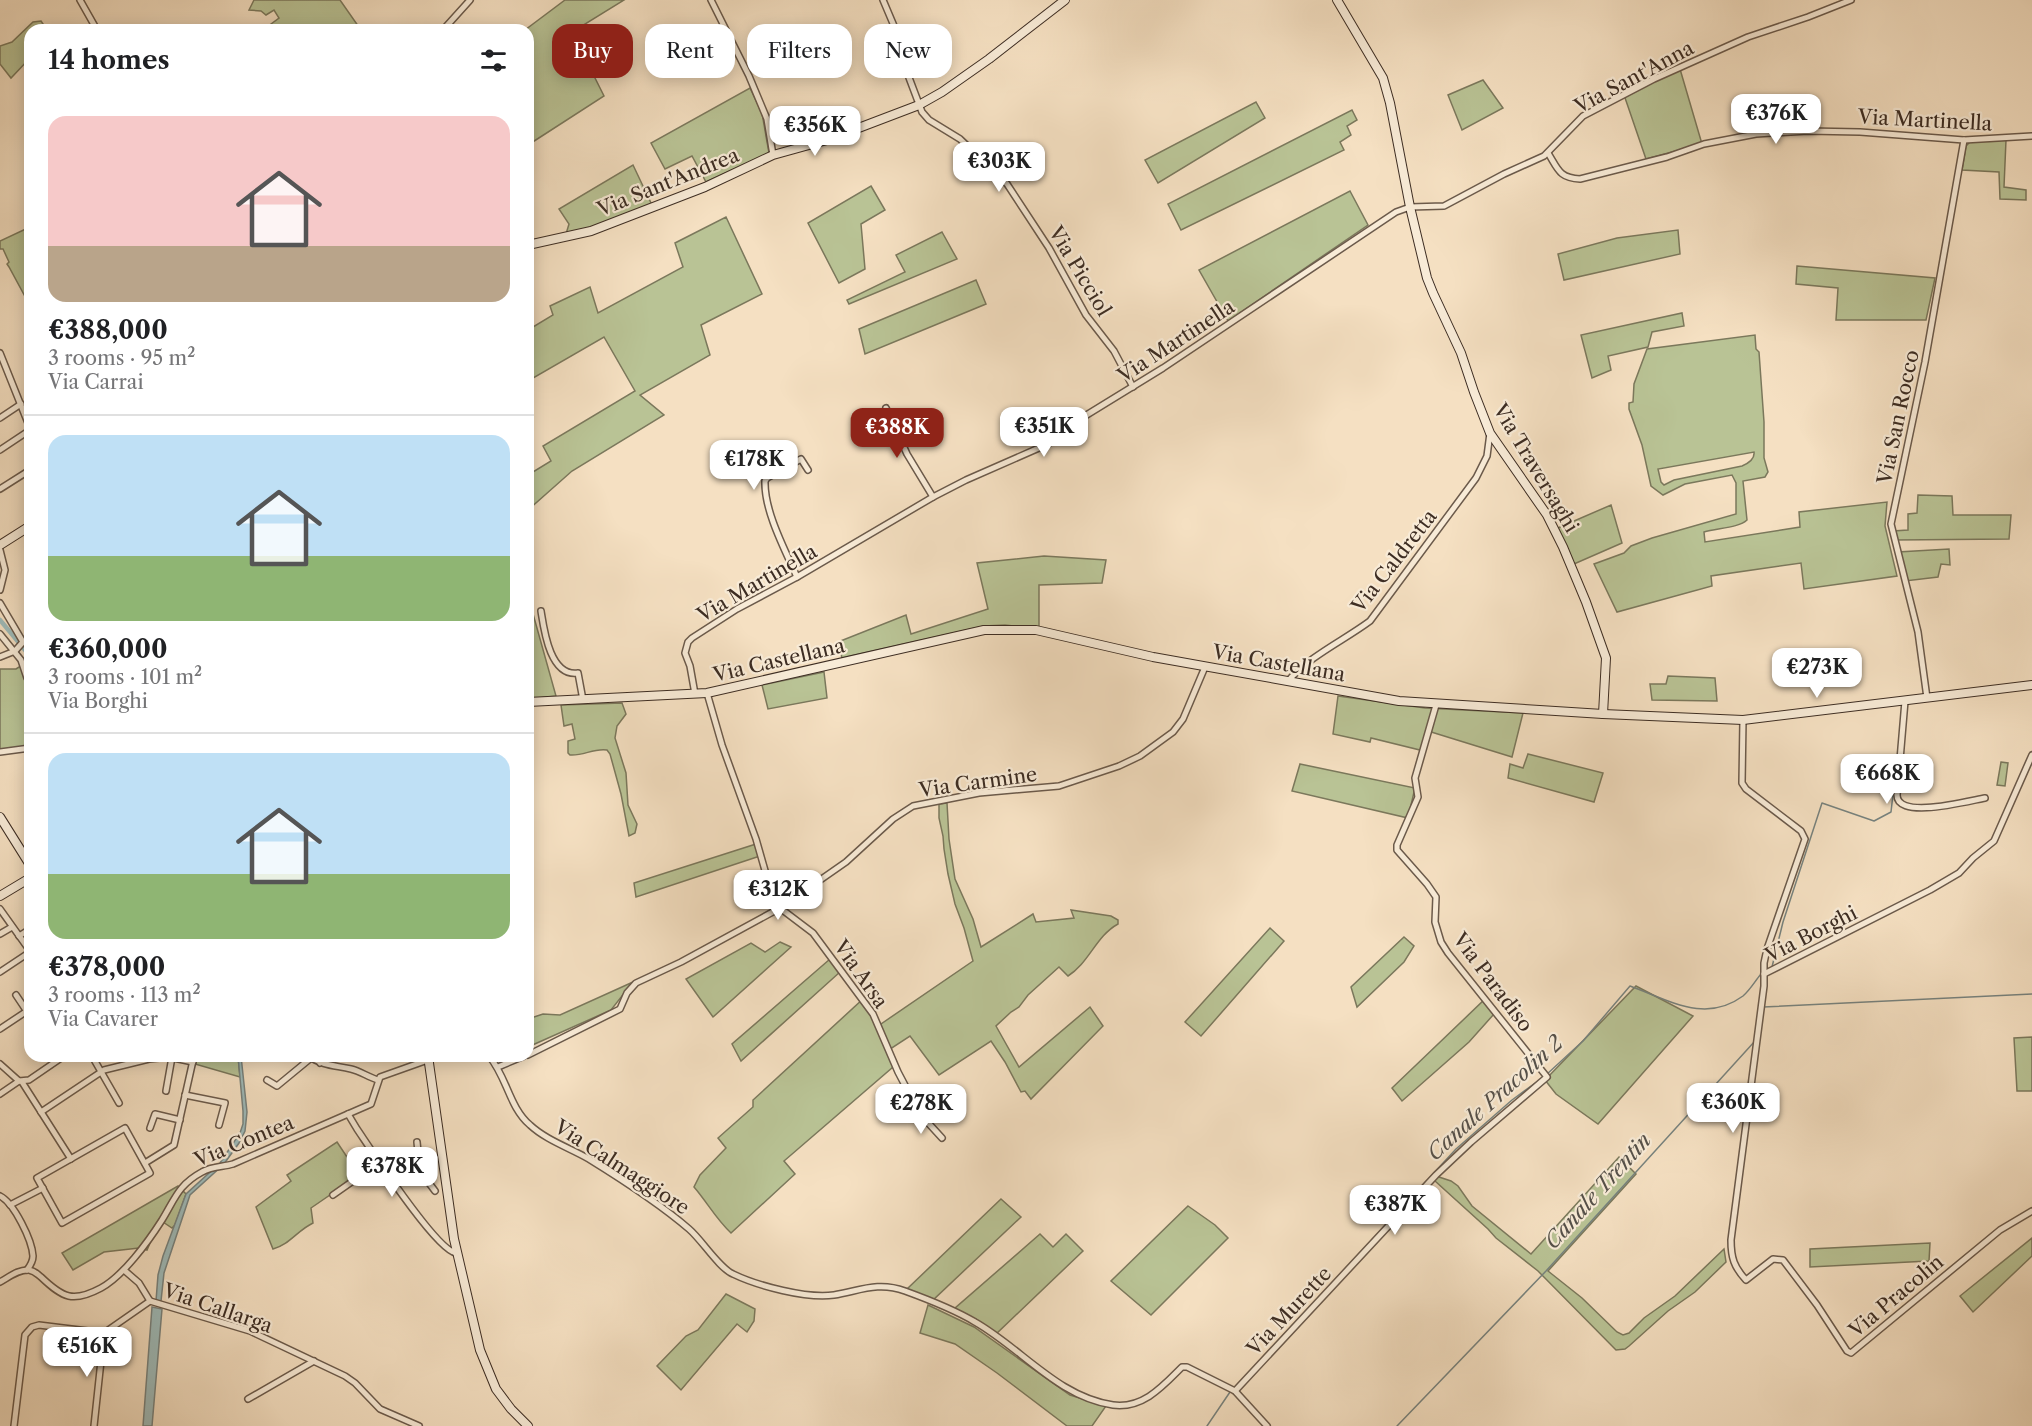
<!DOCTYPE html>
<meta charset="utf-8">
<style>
:root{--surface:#fff;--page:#f6f6f6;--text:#202124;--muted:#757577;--line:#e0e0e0;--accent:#8f2418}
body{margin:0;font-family:"Libre Caslon Text",serif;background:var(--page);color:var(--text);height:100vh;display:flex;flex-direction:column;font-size:22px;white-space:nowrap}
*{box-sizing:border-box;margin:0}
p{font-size:20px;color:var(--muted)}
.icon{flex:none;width:33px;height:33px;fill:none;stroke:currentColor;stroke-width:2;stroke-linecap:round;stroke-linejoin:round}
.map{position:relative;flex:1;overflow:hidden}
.panel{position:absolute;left:24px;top:24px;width:510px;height:1038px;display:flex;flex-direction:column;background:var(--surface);border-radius:18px;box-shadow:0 3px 15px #0003}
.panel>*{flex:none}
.top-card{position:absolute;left:552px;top:24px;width:570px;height:54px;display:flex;gap:12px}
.price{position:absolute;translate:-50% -51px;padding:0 14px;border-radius:12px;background:#fff;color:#222;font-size:20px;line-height:39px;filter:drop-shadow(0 2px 3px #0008)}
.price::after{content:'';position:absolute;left:50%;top:36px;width:18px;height:14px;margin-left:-9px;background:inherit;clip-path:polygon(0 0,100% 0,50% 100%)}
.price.on{background:var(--accent);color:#fff}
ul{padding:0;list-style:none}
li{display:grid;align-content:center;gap:12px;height:318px;padding:0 24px}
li+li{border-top:2px solid var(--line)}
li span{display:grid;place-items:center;height:186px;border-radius:18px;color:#555}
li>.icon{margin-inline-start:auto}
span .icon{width:108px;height:108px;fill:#fffc;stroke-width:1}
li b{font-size:26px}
h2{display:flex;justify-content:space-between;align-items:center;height:72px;padding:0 24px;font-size:26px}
.pill{padding:0 21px;border-radius:18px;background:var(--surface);box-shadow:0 3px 15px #0003;font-size:21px;line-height:54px}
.pill.on{background:var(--accent);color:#fff}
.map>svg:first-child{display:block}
</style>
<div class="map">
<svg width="2032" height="1426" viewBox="0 0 2032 1426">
<rect width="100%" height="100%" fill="#f5e0c2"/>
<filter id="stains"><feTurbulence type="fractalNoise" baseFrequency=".00333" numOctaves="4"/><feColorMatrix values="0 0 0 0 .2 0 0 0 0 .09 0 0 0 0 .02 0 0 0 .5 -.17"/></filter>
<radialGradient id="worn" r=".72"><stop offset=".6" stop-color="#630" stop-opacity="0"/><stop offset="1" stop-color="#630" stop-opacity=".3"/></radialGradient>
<g fill="#b9c395" stroke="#7b785c" stroke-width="1.5" fill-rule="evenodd">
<polygon points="254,0 340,0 361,30 263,30 279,18 274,10 266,15 261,11 249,10"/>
<polygon points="565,0 624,0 572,32 604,96 528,145 528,30 525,30"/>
<polygon points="41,21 47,30 30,30 30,58 11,78 0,64 0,46 12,42 33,22"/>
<polygon points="1680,69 1702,144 1646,159 1623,92"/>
<polygon points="1483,80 1503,108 1462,130 1448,95"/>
<polygon points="750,88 762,113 769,153 706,182 692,156 665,169 651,143"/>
<polygon points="1256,102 1265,118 1158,183 1145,160"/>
<polygon points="1352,110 1357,120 1347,126 1351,135 1340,142 1344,150 1181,230 1168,204"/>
<polygon points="1972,140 2006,140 2004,187 2026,190 2026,200 2000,199 1999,172 1962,170 1966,146"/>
<polygon points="633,165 652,205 591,228 566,234 569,224 559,209"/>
<polygon points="871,186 885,210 861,224 865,269 839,283 808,223"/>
<polygon points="1350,191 1368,225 1228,321 1199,270"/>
<polygon points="726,217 762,294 701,325 710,355 640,395 664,415 572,471 528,510 528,475 551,461 543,446 635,391 604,337 528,381 528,330 553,315 550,306 590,287 598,313 683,267 675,243"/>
<polygon points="30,227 30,301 28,302 9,267 7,264 9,262 3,249 0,249 0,241"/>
<polygon points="1678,230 1680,254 1564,280 1558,254 1617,238"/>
<polygon points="942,232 957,259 849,304 847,300 905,272 896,255"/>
<polygon points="1797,266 1935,278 1926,320 1836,320 1838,288 1796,284"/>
<polygon points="976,280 986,304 865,354 859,329"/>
<polygon points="1682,313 1684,326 1652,332 1648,347 1608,356 1611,370 1592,378 1581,335"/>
<path d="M1755,335l1,14 3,3 5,70v36l4,14 -3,5 -22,4 4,39c-8,8 -31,8 -43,12l1,10 95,-15 -1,-15 88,-10 -2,24 12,50 -93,13 -3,-26 -90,13 1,10 -95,26 -23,-48 30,-11 7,-7 21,-8 84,-24v-31l-4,-8 -47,9 -22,11 -12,-9 -9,-41 -13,-36v-6l4,-1 1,-18 13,-35zM1754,452c1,7 -5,11 -12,14l-68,14 -10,5 -3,-3 -3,-13z"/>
<polygon points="1918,495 1952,496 1953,515 2011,515 2009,539 1895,540 1893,531 1908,530 1908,514 1917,513"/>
<polygon points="1611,505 1622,543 1574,564 1558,528"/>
<polygon points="1949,549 1950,565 1941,564 1938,577 1905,581 1898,552"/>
<polygon points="1044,556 1106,560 1102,583 1039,585 1039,629 1005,625 984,626 842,658 838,642 906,615 911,634 988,609 977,563"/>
<polygon points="528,596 556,696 528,699"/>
<polygon points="27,662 30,668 30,746 0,752 0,669 16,669"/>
<polygon points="824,672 827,698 768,709 762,685"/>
<polygon points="1668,676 1715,678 1717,701 1652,700 1650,684 1666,684"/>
<polygon points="1338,696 1425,708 1523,713 1512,757 1428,731 1424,751 1371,738 1370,742 1333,734"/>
<path d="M622,703l4,11 -9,12 -2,12 11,35 2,32 9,19 -2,9 -6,3 -8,-42 -11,-40 -3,-4c-14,-2 -23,6 -37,5l-2,-2v-12l7,-2 -3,-15 -8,2 -3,-21z"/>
<polygon points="1528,754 1603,773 1594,802 1508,778 1510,764 1523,768"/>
<polygon points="2001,762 2008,763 2005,786 1997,785"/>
<polygon points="1300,764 1415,788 1408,818 1292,791"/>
<path d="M947,803l2,36 6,40 18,40 8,28 52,-33 3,8 38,-4 -3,-8 40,6 7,4v4c-22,12 -29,39 -50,52l-9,-9 -31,28 -9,12 -8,5 -15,14 23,41 71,-60 13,19 -72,73 -6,-8 -4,1 -16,-30 -14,-21 -52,34 -29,-39 -23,15 6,16 -109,94 11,13 -64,59c-15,-14 -24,-31 -37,-46l6,-12 26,-27 -8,-10 35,-31v-7l110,-101 15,27 95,-65 -9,-33 -9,-24 -7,-30 -4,-25 -1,-13 -4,-18v-14z"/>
<polygon points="756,844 760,856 636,897 634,883"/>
<polygon points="1270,928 1284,941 1201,1036 1185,1022"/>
<polygon points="1404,937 1414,946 1404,962 1357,1007 1351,987"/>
<polygon points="780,942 791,947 713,1017 686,979 751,943 765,952"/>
<polygon points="830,959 840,972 741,1061 732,1044"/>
<polygon points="633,982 611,1010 528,1047 528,1019 543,1014 560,1015"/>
<polygon points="1636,986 1693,1016 1598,1124 1556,1094 1545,1080"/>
<polygon points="1484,1000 1494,1014 1469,1042 1402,1101 1392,1088"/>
<polygon points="2032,1037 2032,1091 2017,1091 2014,1038"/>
<polygon points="197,1056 238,1056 240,1077 195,1064"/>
<path d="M337,1142l22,33 -48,33 2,15c-15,7 -24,22 -40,26l-17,-42 35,-26 -4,-6z"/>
<polygon points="1619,1157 1636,1174 1548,1271 1582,1298 1617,1332 1623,1335 1629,1333 1644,1318 1675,1296 1724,1249 1726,1262 1695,1292 1668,1311 1629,1346 1625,1349 1616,1350 1538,1271 1496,1238 1488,1229 1435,1181 1436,1176 1451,1181 1458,1186 1472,1206 1531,1254"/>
<polygon points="178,1186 186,1194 175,1225 172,1228 160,1220 147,1250 139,1248 104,1252 73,1270 62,1253"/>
<polygon points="1001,1199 1021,1217 933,1300 907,1289"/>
<polygon points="1188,1206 1215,1225 1228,1238 1151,1315 1111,1281"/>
<polygon points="1040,1234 1053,1247 1066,1234 1083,1251 996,1334 954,1309"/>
<polygon points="2032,1238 2032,1256 1973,1312 1960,1296"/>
<polygon points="1930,1243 1929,1261 1810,1267 1810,1249"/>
<polygon points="726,1294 755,1309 754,1321 747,1332 737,1324 681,1390 657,1366 686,1336 698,1330"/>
<polygon points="928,1305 974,1327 1070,1395 1106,1406 1092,1426 1067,1426 997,1373 955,1344 920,1333"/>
</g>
<g fill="#9ebbba" stroke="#77827e" stroke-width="1.5">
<polygon points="238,1056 241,1056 247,1112 245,1131 239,1143 224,1164 190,1195 164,1273 161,1301 156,1301 158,1275 163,1256 186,1194 220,1163 240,1133 243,1124 243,1111"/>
<polygon points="152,1307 162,1309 152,1426 143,1426"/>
</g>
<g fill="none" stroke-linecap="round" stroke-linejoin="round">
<g stroke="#77827e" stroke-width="1.5">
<polyline points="1772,967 1783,922 1822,803 1874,821 1891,812 1900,733"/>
<polyline points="1763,1007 2032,994"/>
<path d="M1546,1075l37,-34 47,-55c39,14 75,38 113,10 7,-6 12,-15 18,-22"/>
<polyline points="1236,1387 1456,1149 1512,1100 1538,1081"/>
<polyline points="1207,1426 1230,1392"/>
<polyline points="1397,1426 1546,1271 1755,1041"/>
</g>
<polyline stroke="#9ebbba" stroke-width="4.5" points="0,620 30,656"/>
<g stroke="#6b5a4b" stroke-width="8">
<g id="street">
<polyline points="80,0 97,30"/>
<polyline points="711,0 749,76 767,119 773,155"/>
<polyline points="883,0 897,33 905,67 922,112 929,120 960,139 1007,184 1049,248 1086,315 1114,351 1133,387"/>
<polyline points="443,30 470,0"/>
<path d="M1548,153c10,16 11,25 32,26l87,-22 37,-13 52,-10 52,-3 52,1 104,8 68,-4"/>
<polyline points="0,353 30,428"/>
<polyline points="886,408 907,454 933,497"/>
<polyline points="0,418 21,404"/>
<polyline points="0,450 30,430"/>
<polyline points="0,489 30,470"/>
<polyline points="0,550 5,570 0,590"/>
<path d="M797,577c-12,-27 -33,-66 -32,-96l2,-3 34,-19 7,11"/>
<polyline points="0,603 23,642 15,651 0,657"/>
<path d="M541,611c3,19 9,66 37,62l5,27"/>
<polyline points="0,634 21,660 27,678"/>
<path d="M1288,681c23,-26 55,-40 82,-60l106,-143 11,-22 3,-23"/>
<polyline points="707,693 722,745 756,839 768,881 780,908 813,933 873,1014 898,1072 920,1114 942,1138"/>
<polyline points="695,694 690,666 685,653 688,642 692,638 737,609 797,577 933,497 966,480 1048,444 1067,427 1163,368 1396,212 1410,207 1444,206 1504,174 1544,156 1583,116 1654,79 1748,37 1808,17 1851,0"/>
<polyline points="1927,698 1918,632 1891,524 1925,362 1964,140"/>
<path d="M1905,701l-8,94c0,25 71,6 88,3"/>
<path d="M1743,720l-1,63 4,6 55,42 4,8 -38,110 -3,14v23l-33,254c0,18 3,27 15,40l27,-21 10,1 34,45 30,46 4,2 149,-123 32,-19"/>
<polyline points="0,752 30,748"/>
<polyline points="0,909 30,951"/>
<polyline points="0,934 12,927"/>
<polyline points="19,936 30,929"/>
<polyline points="0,972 30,952"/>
<polyline points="1764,974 1930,890 1959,873 1973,858 1994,841 2032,755"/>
<polyline points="16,995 30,1016"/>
<polyline points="0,1029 30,1009"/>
<polyline points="528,1055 620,1009 627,993 636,983 681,962 780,908 846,862 893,819 913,806 979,793 1059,786 1119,766 1140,756 1173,732 1183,719 1205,667"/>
<polyline points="92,1056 119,1103"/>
<path d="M308,1056c16,10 25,9 43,13 9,2 17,8 27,11"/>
<path d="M489,1056c18,21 20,51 41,69 16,15 40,23 59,34 34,21 70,44 100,70 13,11 30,39 44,45 25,12 74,25 101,21 25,-4 44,-14 71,-4 22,8 50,19 70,31 46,26 83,75 138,83 30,4 50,-19 69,-38h5l48,24 32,35"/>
<polyline points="320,1063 331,1056"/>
<polyline points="0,1064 19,1081"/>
<polyline points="498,1067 524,1056"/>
<polyline points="267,1080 277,1086 311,1058"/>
<polyline points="22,1082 71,1159"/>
<polyline points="166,1091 172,1057"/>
<polyline points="0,1094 19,1081 29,1080 64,1056"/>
<polyline points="185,1095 225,1103 219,1125"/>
<polyline points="41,1112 104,1070 149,1059 169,1057 193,1062"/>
<path d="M348,1114l9,15c15,22 79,121 99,124"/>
<polygon points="125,1128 150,1173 62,1223 37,1178"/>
<polyline points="150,1128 155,1114 180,1120"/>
<polyline points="411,1159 435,1191"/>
<polyline points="145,1163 174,1145 194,1056"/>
<polyline points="389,1175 418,1152 417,1142"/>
<polyline points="333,1195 380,1162"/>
<path d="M0,1196c14,7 32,44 33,60 0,5 -3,10 -6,14"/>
<polyline points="10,1205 43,1188"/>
<polyline points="124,1270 139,1283 150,1301 250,1331 345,1376 355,1383 380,1409 419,1426"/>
<path d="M0,1282c9,-5 19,-13 29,-12 6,1 8,4 12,7 22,21 32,26 60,11 22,-12 47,-46 61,-68 13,-21 16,-35 40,-48 10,-6 21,-5 31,-8l138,-60 9,-27 59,-21"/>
<polyline points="1235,1391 1436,1175 1471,1142 1547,1077 1448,953 1441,942 1435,922 1436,897 1427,884 1397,850 1397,845 1418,797 1415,778 1436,705"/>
<polyline points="248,1399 314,1361"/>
<polyline points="14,1426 25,1335 32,1327 39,1325 104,1333"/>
<polyline points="94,1426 104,1333 150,1301"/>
</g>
</g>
<g stroke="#3d2d23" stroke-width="10">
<g id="secondary">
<polyline points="1337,0 1383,78 1390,103 1410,207 1427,278 1433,293 1461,353 1474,392 1490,433 1547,515 1563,547 1586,602 1606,658 1603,714"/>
<polyline points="528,245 591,231 705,187 773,155 827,140 919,105 942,92 989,59 1065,0"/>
<polyline points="0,545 30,526"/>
<polyline points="528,702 707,693 984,630 1036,630 1153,657 1399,701 1603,714 1743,720 2032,685"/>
<polyline points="0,817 30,865"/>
<polyline points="0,896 30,878"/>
<polyline points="428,1056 454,1239 480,1350 496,1389 511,1409 528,1426"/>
</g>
</g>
<use href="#street" stroke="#f8ebd7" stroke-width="5"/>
<use href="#secondary" stroke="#f8ebd7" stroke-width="8"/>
</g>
<g text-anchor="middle" stroke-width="4.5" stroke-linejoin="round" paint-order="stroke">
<g font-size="20" fill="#3d2d23" stroke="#f8ebd7">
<text transform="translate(1634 77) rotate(-28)" y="7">Via Sant'Anna</text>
<text transform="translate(1925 120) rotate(3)" y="7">Via Martinella</text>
<text transform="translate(668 182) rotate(-22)" y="7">Via Sant'Andrea</text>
<text transform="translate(1080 271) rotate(59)" y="7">Via Picciol</text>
<text transform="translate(1176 341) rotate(-33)" y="7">Via Martinella</text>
<text transform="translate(1898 417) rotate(-78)" y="7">Via San Rocco</text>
<text transform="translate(1536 468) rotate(59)" y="7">Via Traversaghi</text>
<text transform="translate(1394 561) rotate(-52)" y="7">Via Caldretta</text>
<text transform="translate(757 583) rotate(-30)" y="7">Via Martinella</text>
<text transform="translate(779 660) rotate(-13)" y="7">Via Castellana</text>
<text transform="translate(1279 663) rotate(10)" y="7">Via Castellana</text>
<text transform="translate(978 782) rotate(-8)" y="7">Via Carmine</text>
<text transform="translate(1811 934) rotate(-27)" y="7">Via Borghi</text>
<text transform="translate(861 974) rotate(55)" y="7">Via Arsa</text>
<text transform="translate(1493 982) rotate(53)" y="7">Via Paradiso</text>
<text transform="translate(244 1141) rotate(-22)" y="7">Via Contea</text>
<text transform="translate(622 1167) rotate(33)" y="7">Via Calmaggiore</text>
<text transform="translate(1896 1296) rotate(-40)" y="7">Via Pracolin</text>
<text transform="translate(218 1308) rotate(19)" y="7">Via Callarga</text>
<text transform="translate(1289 1311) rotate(-47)" y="7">Via Murette</text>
</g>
<g font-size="21" font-style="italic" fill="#555049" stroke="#f8ebd7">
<text transform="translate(1495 1098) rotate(-42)" y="7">Canale Pracolin 2</text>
<text transform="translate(1598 1191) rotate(-48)" y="7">Canale Trentin</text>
</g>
</g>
<rect width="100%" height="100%" filter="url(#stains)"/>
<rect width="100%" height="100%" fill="url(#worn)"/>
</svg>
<b class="price" style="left:1776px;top:145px">€376K</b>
<b class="price" style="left:815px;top:157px">€356K</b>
<b class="price" style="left:999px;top:193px">€303K</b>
<b class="price" style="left:1044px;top:458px">€351K</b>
<b class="price on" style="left:897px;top:459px">€388K</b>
<b class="price" style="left:754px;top:491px">€178K</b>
<b class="price" style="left:1817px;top:699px">€273K</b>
<b class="price" style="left:1887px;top:805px">€668K</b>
<b class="price" style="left:778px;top:921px">€312K</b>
<b class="price" style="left:1733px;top:1134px">€360K</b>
<b class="price" style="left:921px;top:1135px">€278K</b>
<b class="price" style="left:392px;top:1198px">€378K</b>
<b class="price" style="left:1395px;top:1236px">€387K</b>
<b class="price" style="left:87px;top:1378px">€516K</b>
<div class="top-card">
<a class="pill on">Buy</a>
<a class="pill">Rent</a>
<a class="pill">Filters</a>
<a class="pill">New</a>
</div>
<section class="panel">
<h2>14 homes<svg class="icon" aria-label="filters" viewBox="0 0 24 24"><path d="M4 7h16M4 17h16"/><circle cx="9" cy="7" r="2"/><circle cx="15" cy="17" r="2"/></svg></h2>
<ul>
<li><span style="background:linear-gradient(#f6c9c9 70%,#b9a48a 0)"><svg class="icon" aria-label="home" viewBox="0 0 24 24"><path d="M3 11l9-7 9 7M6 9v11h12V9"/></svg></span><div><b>€388,000</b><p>3 rooms · 95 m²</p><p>Via Carrai</p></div></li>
<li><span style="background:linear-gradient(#bfe0f5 65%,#8fb573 0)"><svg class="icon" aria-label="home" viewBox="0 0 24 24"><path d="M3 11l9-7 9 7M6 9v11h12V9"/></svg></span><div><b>€360,000</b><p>3 rooms · 101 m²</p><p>Via Borghi</p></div></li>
<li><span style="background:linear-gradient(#bfe0f5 65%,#8fb573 0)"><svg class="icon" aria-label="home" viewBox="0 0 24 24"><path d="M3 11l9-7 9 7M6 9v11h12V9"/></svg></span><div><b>€378,000</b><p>3 rooms · 113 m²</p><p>Via Cavarer</p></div></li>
</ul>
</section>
</div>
